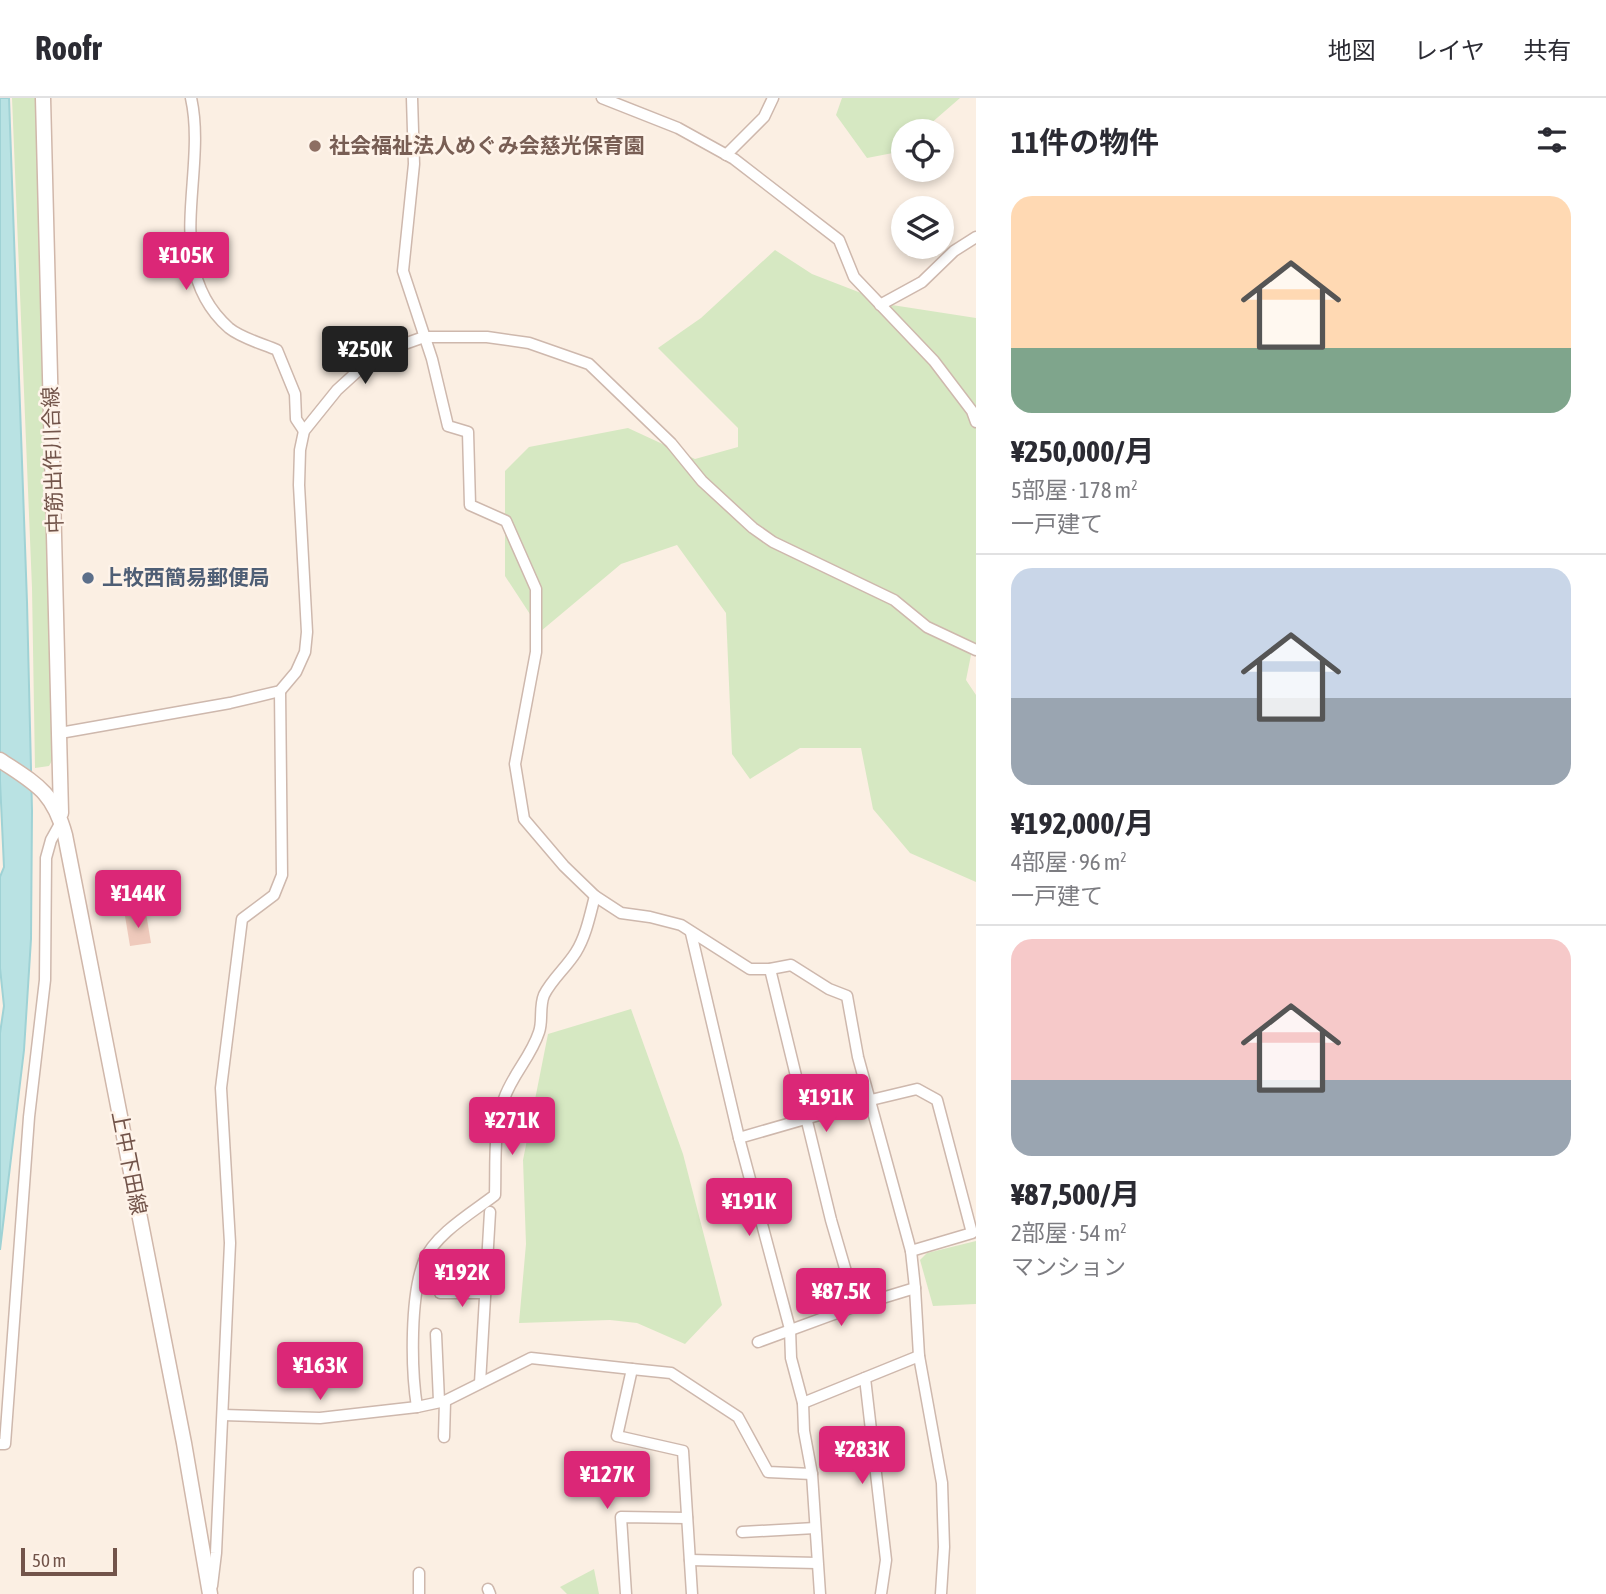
<!DOCTYPE html>
<html lang="ja">
<meta charset="utf-8">
<style>
:root{--surface:#fff;--page:#f2f2f3;--text:#2b2b33;--muted:#7c7c81;--line:#e1e1e2;--accent:#db2777}
body{margin:0;font-family:"Asap Condensed","Noto Sans JP",sans-serif;background:var(--page);color:var(--text);height:100vh;display:flex;flex-direction:column;font-size:26px;white-space:nowrap}
*{box-sizing:border-box;margin:0}
p{font-size:23px;color:var(--muted)}
.icon{flex:none;width:38px;height:38px;fill:none;stroke:currentColor;stroke-width:2;stroke-linecap:round;stroke-linejoin:round}
.map{position:relative;flex:1;overflow:hidden}
.details{display:flex;flex-direction:column;background:var(--surface);width:630px}
.details>*{flex:none}
.tools{position:absolute;left:891px;top:21px;display:grid;gap:14px}
.tools a{display:grid;place-items:center;width:63px;height:63px;border-radius:50%;background:var(--surface);box-shadow:0 4px 10px #0003;font-size:35px}
.scale{position:absolute;left:21px;bottom:18px;width:96px;box-sizing:border-box;padding-left:7px;border:4px solid #72544a;border-top:0;font-size:19px;line-height:24px;white-space:nowrap;color:#72544a;-webkit-text-stroke:5px #fef3e9;paint-order:stroke}
.price{position:absolute;translate:-50% -60px;padding:0 16px;border-radius:7px;background:var(--accent);color:#fff;font-size:23px;line-height:46px;filter:drop-shadow(0 2px 4px #0008)}
.price::after{content:'';position:absolute;left:50%;top:42px;width:21px;height:16px;margin-left:-10px;background:inherit;clip-path:polygon(0 0,100% 0,50% 100%)}
.price.on{background:#222;color:#fff}
ul{padding:0;list-style:none}
li{display:grid;align-content:center;gap:14px;height:371px;padding:0 35px}
li+li{border-top:2px solid var(--line)}
li span{display:grid;place-items:center;height:217px;border-radius:21px;color:#555}
li>.icon{margin-inline-start:auto}
span .icon{width:126px;height:126px;fill:#fffc;stroke-width:1}
li b{font-size:30px}
h2{display:flex;justify-content:space-between;align-items:center;height:84px;padding:0 35px;font-size:30px}
header{display:flex;align-items:center;gap:42px;box-sizing:border-box;height:98px;padding:0 35px;background:var(--surface);border-bottom:2px solid var(--line)}
header strong{font-size:33px}
nav{display:flex;gap:38px;margin-inline-start:auto;font-size:24px}
main{display:flex;flex:1;min-height:0}
.map>svg:first-child{display:block}
</style>
<header>
<strong>Roofr</strong>
<nav><a>地図</a><a>レイヤ</a><a>共有</a></nav>
</header>
<main>
<div class="map">
<svg width="976" height="1496" viewBox="0 0 976 1496">
<rect width="100%" height="100%" fill="#fbefe3"/>
<g fill="#d6e8c2">
<polygon points="12,0 38,0 56,655 49,668 35,670 32,490"/>
<polygon points="842,0 960,0 922,33 903,33 903,49 898,54 867,60 836,17"/>
<polygon points="775,152 812,176 892,207 976,220 976,548 972,552 966,582 976,597 976,784 910,755 873,711 861,650 800,650 750,681 732,656 726,515 677,447 621,466 541,533 505,478 505,373 529,349 628,330 695,361 738,349 738,330 658,250 701,220"/>
<polygon points="631,911 683,1056 722,1207 685,1246 637,1225 610,1222 519,1225 526,1146 523,1062 548,936"/>
<polygon points="976,1143 976,1206 933,1208 920,1162 927,1155"/>
<polygon points="594,1471 599,1496 567,1496 560,1489"/>
</g>
<polygon fill="#b9e2e3" stroke="#9fd2d5" stroke-width="2" points="0,0 9,0 27,504 32,713 31,841 24,952 0,1152 0,935 4,908 0,870 0,779 4,769 0,683"/>
<polygon fill="#efcabc" points="146,815 151,845 130,848 125,818"/>
<g fill="none" stroke-linecap="round" stroke-linejoin="round">
<g stroke="#ceb8ad" stroke-width="13">
<g id="minor">
<path d="M191,0c17,75 -31,169 38,230 12,10 34,16 48,22l18,44 1,25 8,12"/>
<polyline points="412,0 414,66 403,173 432,261 448,328 468,334 470,407 506,423 536,491 536,554 515,666 524,721 564,768 595,798 621,815 650,819 681,827 750,871 770,871 791,867 829,891 847,898 858,959 911,1153 915,1190 919,1258 942,1385 944,1449 941,1496"/>
<polyline points="602,0 678,30 734,61 839,142 854,179 934,263 972,313 976,324"/>
<polyline points="726,57 764,19 773,0"/>
<polyline points="880,207 922,184 954,153 976,139"/>
<polyline points="60,635 230,605 280,593 296,574 305,554 307,534 299,387 300,352 304,333 337,292 371,261 393,250 424,239 487,239 529,245 589,266 671,345 702,383 753,430 773,444 894,502 927,529 976,552"/>
<polyline points="691,835 739,1040 790,1231 791,1260 803,1305 804,1333 812,1376 820,1496"/>
<polyline points="770,871 831,1122 856,1208"/>
<polyline points="739,1040 871,1002 917,991 937,1002 972,1135 911,1153"/>
<polyline points="440,1195 485,1195"/>
<polyline points="436,1236 439,1303"/>
<polyline points="758,1244 856,1208 915,1190"/>
<polyline points="632,1271 617,1338 683,1353 692,1496"/>
<polyline points="865,1280 886,1462 881,1496"/>
<polyline points="480,1285 490,1114"/>
<polyline points="803,1305 919,1258"/>
<path d="M417,1309c-6,-38 -7,-111 7,-146 11,-27 49,-49 71,-66 1,-31 -2,-66 9,-96 8,-24 27,-42 35,-67 4,-11 0,-25 5,-37 8,-16 22,-27 32,-43 10,-16 14,-37 19,-56"/>
<polyline points="223,1317 320,1320 417,1309 445,1303 531,1260 632,1271 671,1275 738,1319 768,1374 812,1376"/>
<polyline points="444,1339 445,1303"/>
<polyline points="0,1346 5,1346 29,1019 45,882 46,760 51,742 61,724"/>
<polyline points="742,1434 815,1430"/>
<polyline points="690,1462 817,1465"/>
<polyline points="419,1475 419,1496"/>
<polyline points="212,1488 216,1455 230,1145 221,990 242,821 274,797 282,777 280,593"/>
<polyline points="488,1491 490,1496"/>
<polyline points="626,1496 621,1419 687,1420"/>
</g>
</g>
<g stroke="#d0b7aa" stroke-width="17">
<g id="secondary">
<polyline points="43,0 61,715"/>
<path d="M0,662c36,24 53,31 65,75l119,608 26,151"/>
</g>
</g>
<use href="#minor" stroke="#fff" stroke-width="10"/>
<use href="#secondary" stroke="#fff" stroke-width="14"/>
</g>
<circle fill="#8d6e63" stroke="#fef3e9" stroke-width="2.5" cx="315" cy="48" r="7"/>
<circle fill="#5c6f8a" stroke="#fef3e9" stroke-width="2.5" cx="88" cy="480" r="7"/>
<g text-anchor="middle" stroke-width="5" stroke-linejoin="round" paint-order="stroke">
<g font-size="21" font-weight="bold" fill="#785e54" stroke="#fef3e9" text-anchor="start">
<text x="329" y="55">社会福祉法人めぐみ会慈光保育園</text>
</g>
<g font-size="21" fill="#72544a" stroke="#fef3e9">
<text transform="translate(53 362) rotate(-92)" y="7">中筋出作川合線</text>
<text transform="translate(129 1065) rotate(79)" y="7">上中下田線</text>
</g>
<g font-size="21" font-weight="bold" fill="#4e5e75" stroke="#fef3e9" text-anchor="start">
<text x="102" y="487">上牧西簡易郵便局</text>
</g>
</g>
</svg>
<div class="tools">
<a><svg class="icon" aria-label="locate" viewBox="0 0 24 24"><circle cx="12" cy="12" r="6"/><path d="M12 2v4M12 18v4M2 12h4M18 12h4"/></svg></a>
<a><svg class="icon" aria-label="layers" viewBox="0 0 24 24"><path d="M12 4l9 5-9 5-9-5zM3 14l9 5 9-5"/></svg></a>
</div>
<div class="scale">50 m</div>
<b class="price" style="left:186px;top:194px">¥105K</b>
<b class="price on" style="left:365px;top:288px">¥250K</b>
<b class="price" style="left:138px;top:832px">¥144K</b>
<b class="price" style="left:826px;top:1036px">¥191K</b>
<b class="price" style="left:512px;top:1059px">¥271K</b>
<b class="price" style="left:749px;top:1140px">¥191K</b>
<b class="price" style="left:462px;top:1211px">¥192K</b>
<b class="price" style="left:841px;top:1230px">¥87.5K</b>
<b class="price" style="left:320px;top:1304px">¥163K</b>
<b class="price" style="left:862px;top:1388px">¥283K</b>
<b class="price" style="left:607px;top:1413px">¥127K</b>
</div>
<section class="details">
<h2>11件の物件<svg class="icon" aria-label="filters" viewBox="0 0 24 24"><path d="M4 7h16M4 17h16"/><circle cx="9" cy="7" r="2"/><circle cx="15" cy="17" r="2"/></svg></h2>
<ul>
<li><span style="background:linear-gradient(#ffd9b3 70%,#7fa58c 0)"><svg class="icon" aria-label="home" viewBox="0 0 24 24"><path d="M3 11l9-7 9 7M6 9v11h12V9"/></svg></span><div><b>¥250,000/月</b><p>5部屋 · 178 m²</p><p>一戸建て</p></div></li>
<li><span style="background:linear-gradient(#c9d6e8 60%,#9aa5b1 0)"><svg class="icon" aria-label="home" viewBox="0 0 24 24"><path d="M3 11l9-7 9 7M6 9v11h12V9"/></svg></span><div><b>¥192,000/月</b><p>4部屋 · 96 m²</p><p>一戸建て</p></div></li>
<li><span style="background:linear-gradient(#f6c9c9 65%,#9aa5b1 0)"><svg class="icon" aria-label="home" viewBox="0 0 24 24"><path d="M3 11l9-7 9 7M6 9v11h12V9"/></svg></span><div><b>¥87,500/月</b><p>2部屋 · 54 m²</p><p>マンション</p></div></li>
</ul>
</section>
</main>
